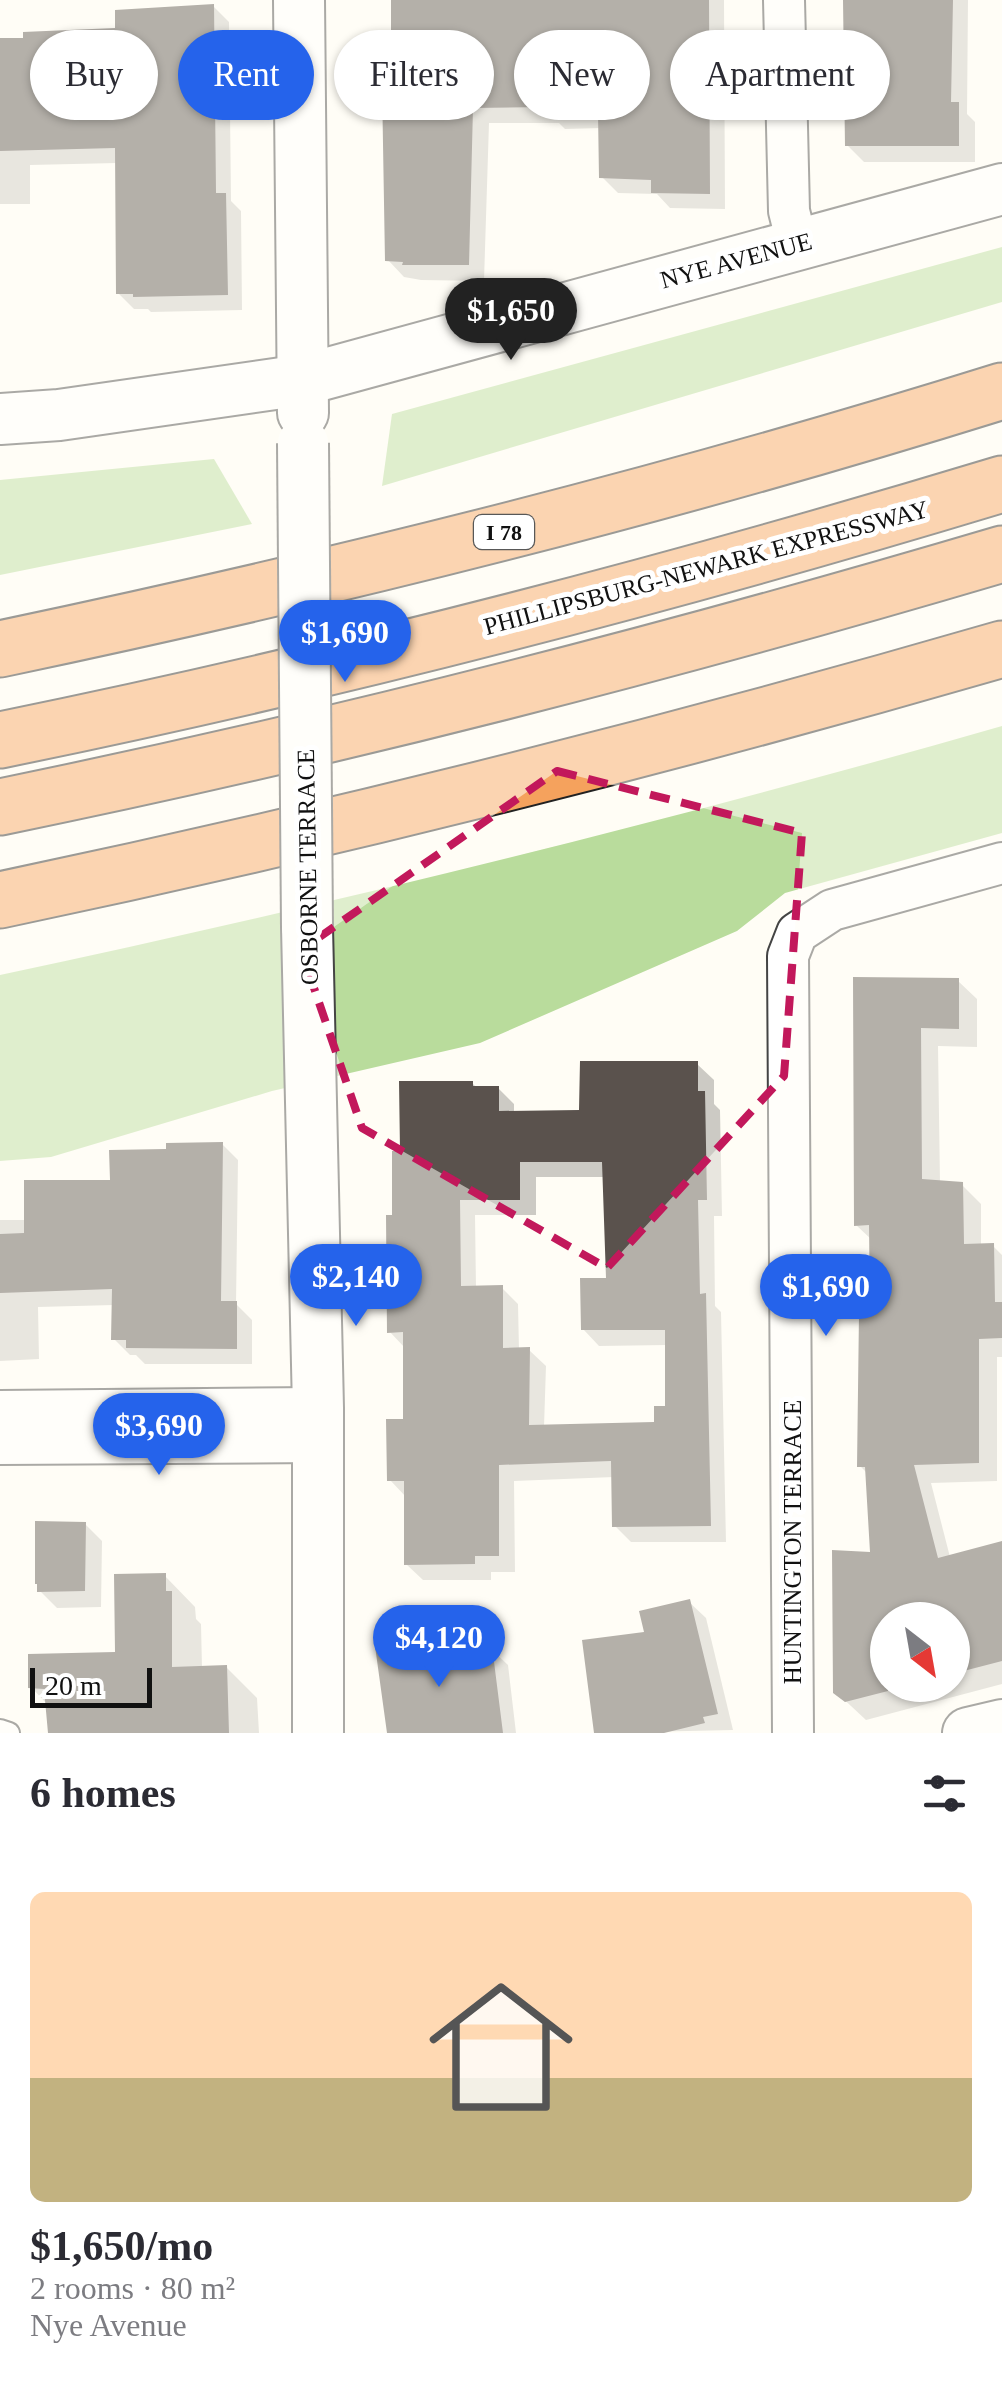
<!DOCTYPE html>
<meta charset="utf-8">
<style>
:root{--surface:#fff;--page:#f2f2f3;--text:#2b2b33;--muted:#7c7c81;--accent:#2563eb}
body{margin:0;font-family:Georgia,serif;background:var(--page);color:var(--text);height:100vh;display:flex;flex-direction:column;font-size:38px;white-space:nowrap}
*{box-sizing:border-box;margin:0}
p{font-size:32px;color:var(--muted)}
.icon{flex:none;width:55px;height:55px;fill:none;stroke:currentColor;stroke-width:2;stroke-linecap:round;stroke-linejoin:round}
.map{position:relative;height:1733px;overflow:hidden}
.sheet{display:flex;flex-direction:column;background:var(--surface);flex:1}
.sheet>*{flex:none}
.guide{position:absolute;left:30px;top:30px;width:942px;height:90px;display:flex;gap:20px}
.needle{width:65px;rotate:149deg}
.buttons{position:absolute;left:870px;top:1602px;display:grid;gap:20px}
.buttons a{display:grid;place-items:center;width:100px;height:100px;border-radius:50%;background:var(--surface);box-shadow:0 2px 8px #0004;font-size:50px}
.scale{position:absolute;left:30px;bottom:25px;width:122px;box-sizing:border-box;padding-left:10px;border:5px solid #111;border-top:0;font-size:28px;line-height:35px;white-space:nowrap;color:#111;-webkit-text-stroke:8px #fff;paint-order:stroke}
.price{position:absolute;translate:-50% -85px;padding:0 22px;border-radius:35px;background:var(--accent);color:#fff;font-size:32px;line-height:65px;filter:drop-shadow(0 2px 5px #0008)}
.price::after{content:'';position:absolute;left:50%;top:60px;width:30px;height:22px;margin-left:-15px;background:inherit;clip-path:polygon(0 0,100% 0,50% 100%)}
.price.current{background:#222;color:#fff}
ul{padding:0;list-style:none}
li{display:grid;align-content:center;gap:20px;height:530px;padding:0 30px}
li span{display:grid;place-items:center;height:310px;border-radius:15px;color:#555}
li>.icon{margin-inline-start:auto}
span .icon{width:180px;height:180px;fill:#fffc;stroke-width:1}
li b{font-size:42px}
h2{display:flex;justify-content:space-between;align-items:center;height:120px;padding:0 30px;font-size:42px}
.tag{padding:0 35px;border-radius:45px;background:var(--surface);box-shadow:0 2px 8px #0004;font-size:35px;line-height:90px}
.tag.current{background:var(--accent);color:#fff}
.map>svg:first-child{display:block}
</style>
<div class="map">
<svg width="1002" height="1733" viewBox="0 0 1002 1733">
<rect width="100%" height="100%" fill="#fffdf5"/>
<g fill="#b9dc9c">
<polygon points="1002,247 1002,302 382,486 392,414"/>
<polygon points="214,459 252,524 0,575 0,480"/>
<path d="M1002,726v107l-217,60 -48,38 -257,112 -208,48 -221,66 -51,4v-186c337,-72 671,-154 1002,-249z"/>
</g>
<g fill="#0003" fill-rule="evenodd">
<polygon points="394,0 724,0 725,209 670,208 657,194 618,193 602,177 601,128 565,129 559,123 489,123 484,281 421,280 404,277 388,260"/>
<polygon points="846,0 968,0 967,114 975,122 975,162 864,162 847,145"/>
<polygon points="213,6 229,22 231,201 241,211 242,310 151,312 148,309 134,309 118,293 117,163 30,165 30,204 0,204 0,41 118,31"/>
<path d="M855,980l103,1 19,18v48l-39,-1 2,137 22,2 19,19v42h12l9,9v102h-5v124l-66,2 19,74 52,-14v141l-136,36 -30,-28 36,-137 -4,-81 -8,-8 13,-150 -1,-76 -16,-15zM888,1620h64v65h-64z"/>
<path d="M697,1064l17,16v24l6,6 2,106h-8l1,90 6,6 5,230h-95l-16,-16 -1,-49 -100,4 1,91h-24v8h-68l-17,-16v-67l-16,-17 16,-58 -1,-74 -16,-17 5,-113 8,-65 70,-70 5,5h21l16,16v9l68,-1zM536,1177h69l4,104 -26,48 16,17 68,-1v63l-11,16 -112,3 2,-61 -17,-16h-10l-1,-46 -16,-16h-26l-1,-73h61z"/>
<polygon points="222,1144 238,1160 236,1304 252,1320 252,1364 145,1364 136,1355 130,1355 114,1339 114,1305 38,1307 39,1359 0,1361 0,1220 26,1220 112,1183 169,1151"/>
<polygon points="85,1524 102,1541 101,1607 57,1608 40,1591"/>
<polygon points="165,1576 195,1607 196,1619 201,1624 202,1668 226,1667 257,1698 259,1733 50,1733 47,1704 31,1687 118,1654"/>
<polygon points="689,1602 706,1618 733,1730 597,1733 647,1634"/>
<polygon points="419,1643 433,1656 491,1649 508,1665 516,1733 389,1733"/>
</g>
<g fill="#5a524d" fill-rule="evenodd">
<polygon points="391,0 709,0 710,194 651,193 651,180 599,178 598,113 546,113 546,107 473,108 469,265 402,265 403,262 385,261 382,85 391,85"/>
<polygon points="843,0 953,0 951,102 959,102 959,146 845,146"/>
<polygon points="214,4 216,193 226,193 228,295 133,297 133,294 116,294 115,148 0,151 0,38 23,38 23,32 115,28 115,10"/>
<polygon points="853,977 959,978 959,1029 921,1028 922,1179 963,1182 964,1244 994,1243 995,1302 1002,1302 1002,1338 979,1339 979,1463 914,1465 938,1558 1002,1541 1002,1661 952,1674 952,1620 888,1620 888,1691 845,1702 833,1693 832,1550 870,1552 865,1467 857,1467 859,1313 870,1313 869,1225 854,1226"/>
<path d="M580,1061h118v30h7l2,109h-9l2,94 6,-1 5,233 -99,1 -1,-66 -112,4v91h-24v8l-71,1v-84h-17l-1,-62h17v-87l-16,1 -1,-118h6v-64h8l-1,-70h74v5h26v25l80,-1zM520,1162h82l4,116h-26l1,52h84v76h-11v16l-125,3 1,-78 -27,1v-63l-42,1 -1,-86h60z"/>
<polygon points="223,1142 221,1301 237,1301 237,1349 126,1348 126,1340 111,1340 112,1289 0,1293 0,1234 24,1233 24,1180 110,1180 109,1150 166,1149 166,1143"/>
<polygon points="35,1521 86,1522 85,1591 37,1592 37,1584 35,1584"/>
<polygon points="166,1573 166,1591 172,1591 172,1667 227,1665 229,1733 48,1733 44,1689 28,1688 28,1654 115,1652 114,1574"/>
<polygon points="690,1599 718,1714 703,1717 705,1723 664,1733 594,1733 582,1640 644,1632 639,1611"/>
<polygon points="420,1640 422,1655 492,1646 503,1733 387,1733 375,1646"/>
</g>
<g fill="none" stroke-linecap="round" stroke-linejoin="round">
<g stroke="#444" stroke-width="24">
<polyline id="service" points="0,1730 9,1733"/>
</g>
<g stroke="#444" stroke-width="44">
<g id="minor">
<polyline points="784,0 789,211 797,243"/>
<polyline points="0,1411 318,1408"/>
<polyline points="0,1444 318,1442"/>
<polyline points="793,1733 788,956 797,933 832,910 1002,863"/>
</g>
</g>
<g stroke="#444" stroke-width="54">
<g id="tertiary">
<polyline points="299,0 303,413"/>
<polyline points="0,419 59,415 303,380 1002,189"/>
<polyline points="307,927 318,1408 318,1733"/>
<polyline points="968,1733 1002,1725"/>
</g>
</g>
<g stroke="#222" stroke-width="59">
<g id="motorway">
<path d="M0,649c337,-71 673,-155 1002,-258"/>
<path d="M0,740c338,-69 672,-156 1002,-256"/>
<path d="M0,807c338,-69 671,-155 1002,-253"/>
<path d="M0,900c337,-71 671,-155 1002,-251"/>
</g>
</g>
<use href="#service" stroke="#fff" stroke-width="20"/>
<use href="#minor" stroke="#fff" stroke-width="40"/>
<use href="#tertiary" stroke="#fff" stroke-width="50"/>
<use href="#motorway" stroke="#f5a25d" stroke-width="55"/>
<g stroke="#444" stroke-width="54" stroke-linecap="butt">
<polyline id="tertiary-bridge" points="303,443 307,927"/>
</g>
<use href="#tertiary-bridge" stroke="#fff" stroke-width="50"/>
</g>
<path d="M0 0H1002V1733H0ZM557,771l245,62 -18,243 -177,192 -245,-140 -61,-178z" fill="#fffdf5" fill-opacity=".55" fill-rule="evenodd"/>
<path fill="none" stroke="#c2185b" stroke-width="8" stroke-dasharray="20 12" stroke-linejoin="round" d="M557,771l245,62 -18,243 -177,192 -245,-140 -61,-178z"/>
<g text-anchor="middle" stroke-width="10" stroke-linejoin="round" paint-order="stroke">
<rect fill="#fff" stroke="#585858" stroke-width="2.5" x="474" y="515" width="60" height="34" rx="8"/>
<g font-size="22" font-weight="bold" fill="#111">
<text x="504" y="540">I 78</text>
</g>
<g font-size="25" fill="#111" stroke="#fff">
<text transform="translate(736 260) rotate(-15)" y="9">NYE AVENUE</text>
<text transform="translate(706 567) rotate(-15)" y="9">PHILLIPSBURG-NEWARK EXPRESSWAY</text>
<text transform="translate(307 867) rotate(-91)" y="9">OSBORNE TERRACE</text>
<text transform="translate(792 1542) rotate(-90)" y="9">HUNTINGTON TERRACE</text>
</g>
</g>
</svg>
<div class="buttons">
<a><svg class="needle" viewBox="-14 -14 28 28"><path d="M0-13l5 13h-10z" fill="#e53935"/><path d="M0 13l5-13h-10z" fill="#7c7c81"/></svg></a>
</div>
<div class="scale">20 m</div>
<b class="price current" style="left:511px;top:363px">$1,650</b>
<b class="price" style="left:345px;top:685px">$1,690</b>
<b class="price" style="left:356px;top:1329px">$2,140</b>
<b class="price" style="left:826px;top:1339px">$1,690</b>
<b class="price" style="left:159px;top:1478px">$3,690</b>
<b class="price" style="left:439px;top:1690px">$4,120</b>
<div class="guide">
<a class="tag">Buy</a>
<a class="tag current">Rent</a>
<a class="tag">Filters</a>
<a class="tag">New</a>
<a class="tag">Apartment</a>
</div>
</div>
<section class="sheet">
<h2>6 homes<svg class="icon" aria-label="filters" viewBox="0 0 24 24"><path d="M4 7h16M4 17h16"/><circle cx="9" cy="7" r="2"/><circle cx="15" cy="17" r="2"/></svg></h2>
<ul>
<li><span style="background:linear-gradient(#ffd9b3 60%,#c2b280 0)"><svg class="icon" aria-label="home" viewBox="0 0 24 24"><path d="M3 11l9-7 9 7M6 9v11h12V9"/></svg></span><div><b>$1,650/mo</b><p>2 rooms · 80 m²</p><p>Nye Avenue</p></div></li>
</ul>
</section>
